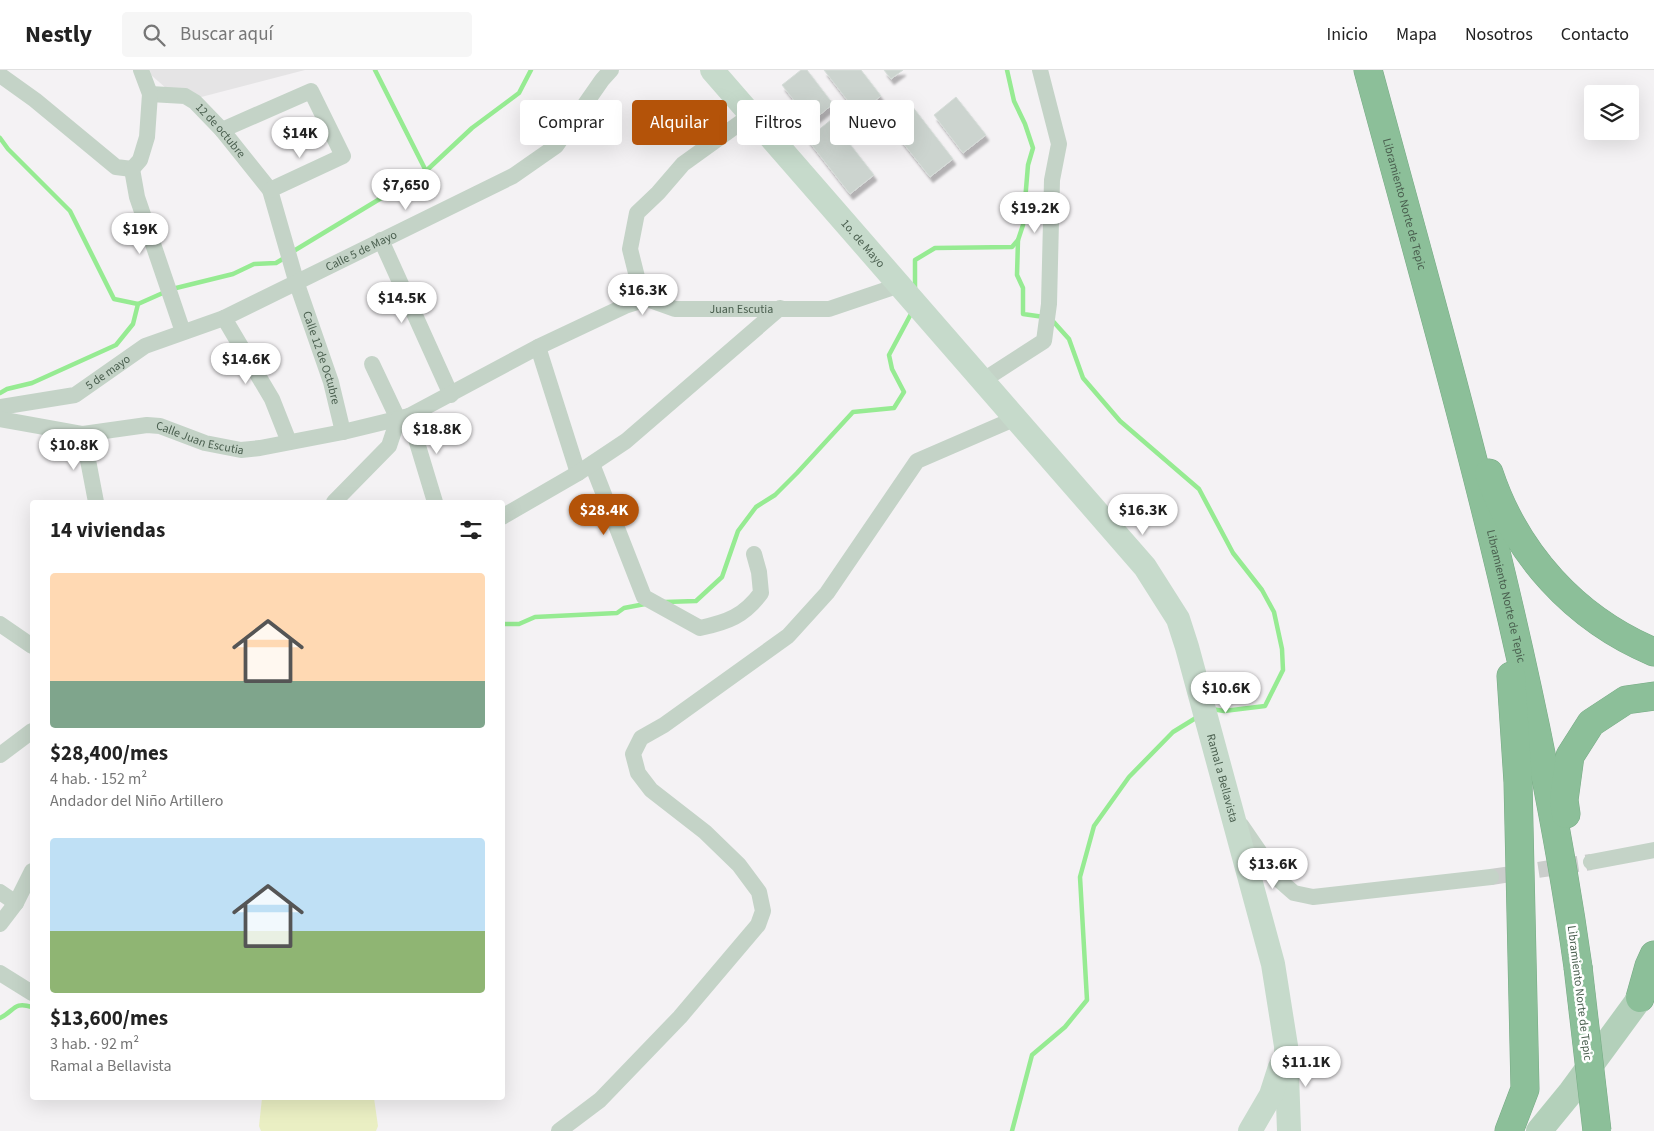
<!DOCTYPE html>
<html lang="es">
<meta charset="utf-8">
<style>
:root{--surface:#fff;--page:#f6f6f6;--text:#222;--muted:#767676;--line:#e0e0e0;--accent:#b45309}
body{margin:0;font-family:"Source Sans 3",sans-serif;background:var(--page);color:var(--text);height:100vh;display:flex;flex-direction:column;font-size:19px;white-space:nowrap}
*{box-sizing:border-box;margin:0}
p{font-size:16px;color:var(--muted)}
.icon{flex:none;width:28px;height:28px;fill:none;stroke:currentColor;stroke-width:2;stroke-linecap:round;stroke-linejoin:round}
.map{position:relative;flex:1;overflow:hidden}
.details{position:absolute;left:30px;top:430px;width:475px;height:600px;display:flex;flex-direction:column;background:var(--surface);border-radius:5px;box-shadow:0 5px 20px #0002}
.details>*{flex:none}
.banner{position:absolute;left:520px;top:30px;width:475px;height:45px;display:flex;gap:10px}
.buttons{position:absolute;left:1584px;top:15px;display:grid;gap:10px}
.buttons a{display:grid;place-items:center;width:55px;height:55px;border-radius:5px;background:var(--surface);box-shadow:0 5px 20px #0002;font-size:25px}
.price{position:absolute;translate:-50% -42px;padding:0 11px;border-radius:18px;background:#fff;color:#222;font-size:16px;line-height:32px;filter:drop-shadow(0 1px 2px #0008)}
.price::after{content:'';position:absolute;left:50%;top:30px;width:15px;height:11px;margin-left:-8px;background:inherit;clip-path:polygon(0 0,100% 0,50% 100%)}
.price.active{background:var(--accent);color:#fff}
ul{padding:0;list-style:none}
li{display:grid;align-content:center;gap:10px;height:265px;padding:0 20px}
li span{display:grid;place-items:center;height:155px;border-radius:5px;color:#555}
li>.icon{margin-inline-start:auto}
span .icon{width:90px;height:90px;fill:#fffc;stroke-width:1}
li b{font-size:21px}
h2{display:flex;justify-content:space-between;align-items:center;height:60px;padding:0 20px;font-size:21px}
.tag{padding:0 18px;border-radius:5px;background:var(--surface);box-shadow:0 5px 20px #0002;font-size:18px;line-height:45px}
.tag.active{background:var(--accent);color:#fff}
header{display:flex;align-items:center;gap:30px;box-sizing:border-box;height:70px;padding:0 25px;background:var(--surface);border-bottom:1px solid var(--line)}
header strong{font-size:24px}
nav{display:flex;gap:28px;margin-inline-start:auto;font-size:18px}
.search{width:350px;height:45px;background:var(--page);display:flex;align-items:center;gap:12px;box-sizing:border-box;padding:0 18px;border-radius:5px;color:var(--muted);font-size:19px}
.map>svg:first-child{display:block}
</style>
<header>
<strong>Nestly</strong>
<div class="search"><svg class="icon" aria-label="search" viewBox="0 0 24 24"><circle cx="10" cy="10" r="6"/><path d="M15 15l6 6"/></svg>Buscar aquí</div>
<nav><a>Inicio</a><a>Mapa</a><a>Nosotros</a><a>Contacto</a></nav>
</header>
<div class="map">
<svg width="1654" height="1061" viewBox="0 0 1654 1061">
<defs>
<filter id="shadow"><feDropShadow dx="3" dy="5.5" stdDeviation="1" flood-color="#0004"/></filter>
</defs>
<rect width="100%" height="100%" fill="#f4f2f4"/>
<polygon fill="#e5e4e5" points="150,0 305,0 182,32 151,5"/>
<polygon fill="#eaefc3" points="262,1028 374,1028 378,1056 376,1061 261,1061 259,1056"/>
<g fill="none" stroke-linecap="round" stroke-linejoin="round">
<g stroke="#96eb92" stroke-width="4.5">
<polyline points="375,0 426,101"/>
<polyline points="0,68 8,79 70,141 114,229 138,234"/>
<polyline points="1018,170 1017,205 1023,218 1023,244 1044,247"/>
<polyline points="292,182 426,101 472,58 519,23 531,0"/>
<polyline points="172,219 233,204 254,194 276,193 286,187"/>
<polyline points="915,220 915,190 935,178 1012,177 1018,170 1023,155 1028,95 1033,78 1025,54 1014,31 1007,0"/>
<polyline points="1051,249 1069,269 1083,308 1120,351 1199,419 1233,483 1262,520 1274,542 1282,579 1283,600 1265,636 1224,641 1212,639"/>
<polyline points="0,323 7,319 32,313 116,275 133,254 138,234 165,222"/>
<polyline points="665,532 696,531 722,507 738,461 756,437 775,425 797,403 853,342 894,338 904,322 892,299 889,285 912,242"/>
<polyline points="502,554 519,554 535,547 617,543 624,538 645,534"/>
<path d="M0,948c15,-7 13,-17 32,-11"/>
<polyline points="1012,1061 1032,985 1065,957 1087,930 1080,807 1094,756 1129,707 1173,662 1199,646"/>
</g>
</g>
<g fill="#ccd4cf" stroke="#d6ddd9" filter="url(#shadow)">
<polygon points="801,0 807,0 833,34 811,52 782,15"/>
<polygon points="824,0 861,0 881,26 858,44"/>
<polygon points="884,0 903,0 891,9"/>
<polygon points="956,27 986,65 963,83 934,45"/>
<polygon points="912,36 953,89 930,107 888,54"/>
<polygon points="831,50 874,105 850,124 807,69"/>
</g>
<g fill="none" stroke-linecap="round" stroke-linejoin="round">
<polyline stroke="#cacdcb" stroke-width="16" stroke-dasharray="16 8" stroke-linecap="butt" points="1491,807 1591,792"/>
<g stroke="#77ab85" stroke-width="29">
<g id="highway">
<path id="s5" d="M1368,0c80,296 167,592 210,897"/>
<path d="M1489,403c27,81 86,146 165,179"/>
<polyline points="1566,744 1564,730 1570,686 1591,653 1626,630 1654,626"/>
<polyline points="1640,928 1649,896 1654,885"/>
<polyline points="1509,1061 1525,1019 1518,712 1511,606"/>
</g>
</g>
<g stroke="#c4d3c7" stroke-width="16">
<polyline points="0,5 35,30 116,97 132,99"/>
<path id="s1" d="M150,24l35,2 10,6 27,28 48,60 27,94 34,98 12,50"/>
<polyline points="222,60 311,21 343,86 270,120"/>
<polyline points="132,99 137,127 183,262"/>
<polyline points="132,99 140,90 147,67 150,24 141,0"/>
<polyline points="381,170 451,325"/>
<polyline points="647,229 638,211 630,179 637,143 658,123 683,94 751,45"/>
<polyline points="224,248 272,329 289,372"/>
<polyline points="538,277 578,403"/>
<polyline points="372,294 398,349"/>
<polyline points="982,311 1044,271 1049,234 1052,110 1059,74 1040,0"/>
<path id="s2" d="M0,337l75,-12 70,-49 79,-28 289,-142 43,-30 46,-66 9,-10"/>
<polyline points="409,346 435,432"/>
<path id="s3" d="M0,349l83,15 64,-9 13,1 45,17 36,7 19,-2 83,-16 66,-16 129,-69 87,-41 22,-7 28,10h154l71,-24"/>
<polyline points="83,364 96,432"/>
<path d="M592,394l52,133 56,31c28,-6 44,-12 61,-35l-2,-21 -5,-18"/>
<polyline points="334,432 389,376 398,349"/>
<polyline points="502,447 578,403 626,371 780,238"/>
<polyline points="0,554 32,576"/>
<polyline points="0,685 32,661"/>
<polyline points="1241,755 1278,809 1294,823 1313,827 1491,807"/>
<polyline points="1591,792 1654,780"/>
<polyline points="0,822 16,833"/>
<polyline points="0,854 16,833 32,801"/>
<polyline points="0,903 32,923"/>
<polyline points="559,1061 600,1030 680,947 758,855 763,841 759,822 739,795 705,762 651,720 638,703 633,684 641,668 664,655 788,566 827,523 917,391 1014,349"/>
</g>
<g stroke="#c6dacb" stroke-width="24">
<path id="s4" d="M712,0l433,497 33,52 9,28 86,317 13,82 3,85"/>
<polyline points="1250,1061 1271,1025 1280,997"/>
</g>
<polyline stroke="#b3d0ba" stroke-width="26" points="1539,1061 1571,1022 1640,928"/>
<use href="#highway" stroke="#8cbf99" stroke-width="28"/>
<g stroke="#77ab85" stroke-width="29" stroke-linecap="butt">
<polyline id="highway-bridge" points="1578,897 1597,1061"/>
</g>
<use href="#highway-bridge" stroke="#8cbf99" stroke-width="28"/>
</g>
<g text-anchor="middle" stroke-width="5" stroke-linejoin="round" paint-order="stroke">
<g font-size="12" fill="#4a5f4f" stroke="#fff">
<text dy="4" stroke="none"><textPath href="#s1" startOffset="85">12 de octubre</textPath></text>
<text dy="4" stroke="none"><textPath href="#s5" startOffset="139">Libramiento Norte de Tepic</textPath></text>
<text dy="4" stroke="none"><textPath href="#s4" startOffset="230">1o. de Mayo</textPath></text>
<text dy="4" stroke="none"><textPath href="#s2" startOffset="398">Calle 5 de Mayo</textPath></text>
<text dy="4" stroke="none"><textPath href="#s3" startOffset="780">Juan Escutia</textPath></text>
<text dy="4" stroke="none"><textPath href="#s1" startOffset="338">Calle 12 de Octubre</textPath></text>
<text dy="4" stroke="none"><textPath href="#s2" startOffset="116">5 de mayo</textPath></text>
<text dy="4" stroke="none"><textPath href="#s3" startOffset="204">Calle Juan Escutia</textPath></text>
<text dy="4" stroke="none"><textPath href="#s5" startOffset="544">Libramiento Norte de Tepic</textPath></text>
<text dy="4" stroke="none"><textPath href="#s4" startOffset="886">Ramal a Bellavista</textPath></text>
<text transform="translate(1580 923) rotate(83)" y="4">Libramiento Norte de Tepic</text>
</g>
</g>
</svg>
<div class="buttons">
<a><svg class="icon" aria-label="layers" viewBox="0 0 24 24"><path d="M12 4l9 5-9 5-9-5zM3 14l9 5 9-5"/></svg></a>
</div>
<b class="price" style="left:300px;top:89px">$14K</b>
<b class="price" style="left:406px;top:141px">$7,650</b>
<b class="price" style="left:1035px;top:164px">$19.2K</b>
<b class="price" style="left:140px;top:185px">$19K</b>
<b class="price" style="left:643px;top:246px">$16.3K</b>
<b class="price" style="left:402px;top:254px">$14.5K</b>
<b class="price" style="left:246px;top:315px">$14.6K</b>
<b class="price" style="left:437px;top:385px">$18.8K</b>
<b class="price" style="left:74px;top:401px">$10.8K</b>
<b class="price active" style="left:604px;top:466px">$28.4K</b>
<b class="price" style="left:1143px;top:466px">$16.3K</b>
<b class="price" style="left:1226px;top:644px">$10.6K</b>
<b class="price" style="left:1273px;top:820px">$13.6K</b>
<b class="price" style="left:1306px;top:1018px">$11.1K</b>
<div class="banner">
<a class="tag">Comprar</a>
<a class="tag active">Alquilar</a>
<a class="tag">Filtros</a>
<a class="tag">Nuevo</a>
</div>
<section class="details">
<h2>14 viviendas<svg class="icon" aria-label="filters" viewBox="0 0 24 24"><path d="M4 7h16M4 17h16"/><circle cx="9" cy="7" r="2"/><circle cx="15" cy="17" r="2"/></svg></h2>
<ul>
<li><span style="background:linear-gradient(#ffd9b3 70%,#7fa58c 0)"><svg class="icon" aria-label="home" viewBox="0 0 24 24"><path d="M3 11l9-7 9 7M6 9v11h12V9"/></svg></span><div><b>$28,400/mes</b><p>4 hab. · 152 m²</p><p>Andador del Niño Artillero</p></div></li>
<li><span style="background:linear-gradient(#bfe0f5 60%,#8fb573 0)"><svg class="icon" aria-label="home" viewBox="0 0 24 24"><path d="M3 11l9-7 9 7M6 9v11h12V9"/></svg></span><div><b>$13,600/mes</b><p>3 hab. · 92 m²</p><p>Ramal a Bellavista</p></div></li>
</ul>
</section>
</div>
